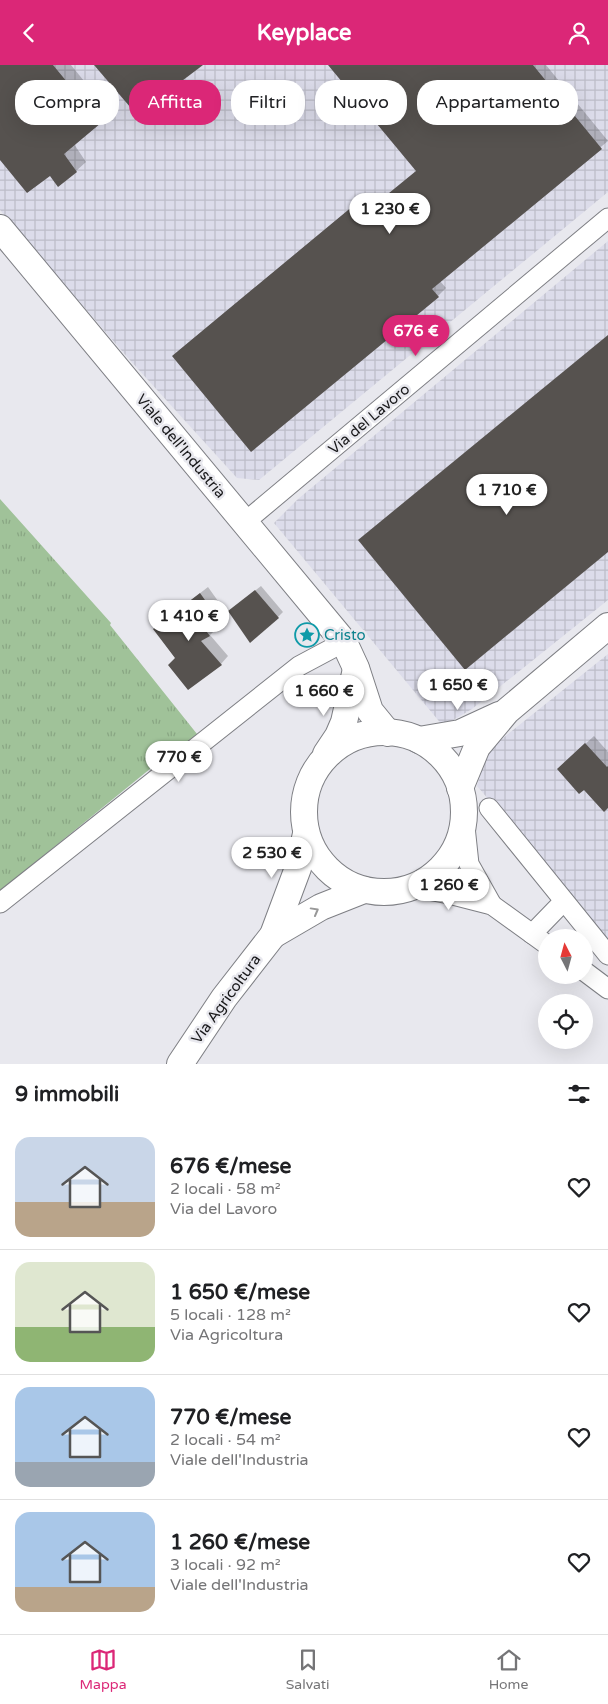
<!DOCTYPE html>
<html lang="it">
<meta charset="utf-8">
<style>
:root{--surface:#fff;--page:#f6f6f6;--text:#202124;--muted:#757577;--line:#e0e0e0;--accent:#db2777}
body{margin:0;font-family:"Varela Round",sans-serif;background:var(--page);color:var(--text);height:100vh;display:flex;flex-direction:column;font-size:19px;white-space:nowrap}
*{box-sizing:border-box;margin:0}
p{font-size:16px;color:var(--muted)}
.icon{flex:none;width:28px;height:28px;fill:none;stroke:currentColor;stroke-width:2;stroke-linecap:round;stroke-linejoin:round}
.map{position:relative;height:999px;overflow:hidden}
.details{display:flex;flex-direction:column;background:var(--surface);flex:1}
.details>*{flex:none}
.banner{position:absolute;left:15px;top:15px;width:579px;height:45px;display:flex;gap:10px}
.needle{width:32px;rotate:354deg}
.tools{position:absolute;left:538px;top:864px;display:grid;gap:10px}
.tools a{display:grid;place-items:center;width:55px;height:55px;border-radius:50%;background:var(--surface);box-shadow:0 5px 20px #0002;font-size:25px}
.price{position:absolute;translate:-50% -42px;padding:0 11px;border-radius:18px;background:#fff;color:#222;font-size:16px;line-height:32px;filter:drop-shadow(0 1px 2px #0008)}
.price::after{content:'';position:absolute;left:50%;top:30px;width:15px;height:11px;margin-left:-8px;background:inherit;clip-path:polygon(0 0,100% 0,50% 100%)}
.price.on{background:var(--accent);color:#fff}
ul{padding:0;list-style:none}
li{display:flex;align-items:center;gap:15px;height:125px;padding:0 15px}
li+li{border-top:1px solid var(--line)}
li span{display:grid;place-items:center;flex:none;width:140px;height:100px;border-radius:15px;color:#555}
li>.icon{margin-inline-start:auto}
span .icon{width:60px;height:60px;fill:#fffc;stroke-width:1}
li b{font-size:21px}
h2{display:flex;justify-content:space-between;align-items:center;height:60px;padding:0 15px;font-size:21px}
.tag{padding:0 18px;border-radius:20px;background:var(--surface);box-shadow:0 5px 20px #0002;font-size:18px;line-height:45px}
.tag.on{background:var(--accent);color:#fff}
header{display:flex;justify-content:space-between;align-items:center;height:65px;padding:0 15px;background:var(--accent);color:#fff;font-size:22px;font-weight:700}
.tab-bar{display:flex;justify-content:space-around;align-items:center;height:70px;border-top:1px solid var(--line);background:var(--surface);font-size:14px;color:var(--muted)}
.tab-bar a{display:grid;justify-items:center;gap:2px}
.tab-bar .on{color:var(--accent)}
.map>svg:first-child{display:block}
</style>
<header><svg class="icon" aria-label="back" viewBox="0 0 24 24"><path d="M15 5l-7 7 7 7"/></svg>Keyplace<svg class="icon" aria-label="person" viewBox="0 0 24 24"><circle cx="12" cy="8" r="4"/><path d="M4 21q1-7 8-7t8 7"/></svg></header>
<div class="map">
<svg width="608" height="999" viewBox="0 0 608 999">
<defs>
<pattern id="industrial-grid" width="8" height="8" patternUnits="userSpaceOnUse" patternTransform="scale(1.25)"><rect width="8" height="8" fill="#dcdcea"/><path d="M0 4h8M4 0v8" fill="none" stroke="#bcbcc8"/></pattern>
<pattern id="grass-tufts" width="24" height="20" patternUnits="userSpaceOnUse" patternTransform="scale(1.25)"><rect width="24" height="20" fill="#a0c299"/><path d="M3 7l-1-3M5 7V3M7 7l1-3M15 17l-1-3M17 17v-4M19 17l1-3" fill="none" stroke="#89a683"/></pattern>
</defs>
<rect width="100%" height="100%" fill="#e8e8ee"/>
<g fill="url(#industrial-grid)">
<polygon points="0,0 608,0 608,127 259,415 237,413 128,293 0,145"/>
<polygon points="608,176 608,535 472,644 443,661 274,458 298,434"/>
<polygon points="608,589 608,874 477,721 481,707 483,689"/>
</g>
<polygon fill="url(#grass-tufts)" points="0,434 111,558 110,560 201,674 161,695 0,826"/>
<g fill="#0003">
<polygon points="0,0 71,0 110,48 74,79 86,97 76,106 50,110 0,93"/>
<polygon points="329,0 546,0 608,76 440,216 446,223 438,231 252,385 173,291 367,130 376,140 417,106"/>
<polygon points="261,521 283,547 278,552 229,546"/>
<polygon points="208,522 223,543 210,555 217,563 210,570 228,591 221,599 176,594 154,564"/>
<polygon points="594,671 608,687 608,741 566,697"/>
</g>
<g fill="#56524f">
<polygon points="0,0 53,0 101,58 64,89 77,107 58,122 50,111 27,128 0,95"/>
<polygon points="94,0 203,0 137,50"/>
<polygon points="328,0 533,0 602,84 432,224 439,232 251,387 172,291 359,136 367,146 416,106"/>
<polygon points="608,270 608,487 465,605 358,475"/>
<polygon points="255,525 279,553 250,578 228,546"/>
<polygon points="200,528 217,552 203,562 210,571 201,576 222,600 188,625 168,600 175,593 153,564"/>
<polygon points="585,678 607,702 608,701 608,743 604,747 584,725 579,729 557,704"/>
</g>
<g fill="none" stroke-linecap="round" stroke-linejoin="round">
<g stroke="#7e7f84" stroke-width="21">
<g id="street">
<polyline points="245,457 608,153"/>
<polyline points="489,743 608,890"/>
<polyline points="464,752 469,799 492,840"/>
<polyline points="412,822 449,829 492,840 546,879"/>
<polyline points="0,838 299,601 344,577"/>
<polyline points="532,869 564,836"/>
<polyline points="584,906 608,924"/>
</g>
</g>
<g stroke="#7e7f84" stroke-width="28">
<g id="secondary">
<polyline points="0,163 344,577 356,603 370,646 388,668"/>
<circle cx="384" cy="747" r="80"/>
<polyline points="419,675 460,668 499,650"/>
<polyline points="326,689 338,671 344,657 356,604"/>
<polyline points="460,723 477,682 507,646 608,561"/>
<polyline points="273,870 321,842 364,825"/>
<polyline points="180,999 224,933 273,870 298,803 306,769"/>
</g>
</g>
<use href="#street" stroke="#fff" stroke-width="19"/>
<use href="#secondary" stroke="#fff" stroke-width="26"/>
</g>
<defs><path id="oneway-chevron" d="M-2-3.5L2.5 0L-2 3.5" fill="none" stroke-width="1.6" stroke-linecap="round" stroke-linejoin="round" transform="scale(1.25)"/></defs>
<use stroke="#989898" href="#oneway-chevron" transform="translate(315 846) rotate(-29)"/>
<defs>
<g id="sight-ring" transform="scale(1.25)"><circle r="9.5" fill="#e8e8ee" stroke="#0f9aa8" stroke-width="1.5"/><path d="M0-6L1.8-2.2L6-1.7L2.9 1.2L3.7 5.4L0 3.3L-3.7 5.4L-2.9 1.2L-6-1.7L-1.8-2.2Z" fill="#0f9aa8"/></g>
</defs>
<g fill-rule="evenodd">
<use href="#sight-ring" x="307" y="570"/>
</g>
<g text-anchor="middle" stroke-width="5" stroke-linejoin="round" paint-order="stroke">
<g font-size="15" fill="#19191b" stroke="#e8e8ee">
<text transform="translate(369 354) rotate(-40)" y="5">Via del Lavoro</text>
<text transform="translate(181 381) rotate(50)" y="5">Viale dell'Industria</text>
<text transform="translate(226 934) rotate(-54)" y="5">Via Agricoltura</text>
</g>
<g font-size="15" fill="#0d838f" stroke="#e8e8ee" text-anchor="start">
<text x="324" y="575">Cristo</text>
</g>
</g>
</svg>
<div class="tools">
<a><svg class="needle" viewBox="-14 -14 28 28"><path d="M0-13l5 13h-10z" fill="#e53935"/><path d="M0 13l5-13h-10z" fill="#757577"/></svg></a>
<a><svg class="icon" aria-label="locate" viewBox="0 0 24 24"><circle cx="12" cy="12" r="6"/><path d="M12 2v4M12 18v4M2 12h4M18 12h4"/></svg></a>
</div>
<b class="price" style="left:390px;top:170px">1 230 €</b>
<b class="price on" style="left:416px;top:292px">676 €</b>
<b class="price" style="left:507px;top:451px">1 710 €</b>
<b class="price" style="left:189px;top:577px">1 410 €</b>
<b class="price" style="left:458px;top:646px">1 650 €</b>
<b class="price" style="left:324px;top:652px">1 660 €</b>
<b class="price" style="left:179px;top:718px">770 €</b>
<b class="price" style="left:272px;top:814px">2 530 €</b>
<b class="price" style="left:449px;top:846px">1 260 €</b>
<div class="banner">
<a class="tag">Compra</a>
<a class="tag on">Affitta</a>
<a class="tag">Filtri</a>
<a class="tag">Nuovo</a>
<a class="tag">Appartamento</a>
</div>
</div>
<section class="details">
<h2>9 immobili<svg class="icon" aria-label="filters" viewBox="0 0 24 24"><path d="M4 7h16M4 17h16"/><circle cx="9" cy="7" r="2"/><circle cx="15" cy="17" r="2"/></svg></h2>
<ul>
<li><span style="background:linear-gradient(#c9d6e8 65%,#b9a48a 0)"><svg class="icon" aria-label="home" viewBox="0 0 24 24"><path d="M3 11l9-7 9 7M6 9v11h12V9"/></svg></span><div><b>676 €/mese</b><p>2 locali · 58 m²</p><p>Via del Lavoro</p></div><svg class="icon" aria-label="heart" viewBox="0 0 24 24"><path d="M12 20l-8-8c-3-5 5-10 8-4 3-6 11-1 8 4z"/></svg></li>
<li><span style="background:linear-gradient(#dfe7d0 65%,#8fb573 0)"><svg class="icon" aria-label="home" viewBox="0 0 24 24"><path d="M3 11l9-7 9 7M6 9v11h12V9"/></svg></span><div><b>1 650 €/mese</b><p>5 locali · 128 m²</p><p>Via Agricoltura</p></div><svg class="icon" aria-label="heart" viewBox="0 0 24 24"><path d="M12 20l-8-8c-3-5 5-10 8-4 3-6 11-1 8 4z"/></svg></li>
<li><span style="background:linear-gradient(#a9c7e8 75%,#9aa5b1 0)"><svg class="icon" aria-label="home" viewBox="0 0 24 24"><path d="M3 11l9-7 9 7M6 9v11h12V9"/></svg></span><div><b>770 €/mese</b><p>2 locali · 54 m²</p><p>Viale dell'Industria</p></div><svg class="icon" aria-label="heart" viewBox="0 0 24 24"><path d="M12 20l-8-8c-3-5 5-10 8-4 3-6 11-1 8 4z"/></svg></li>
<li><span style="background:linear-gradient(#a9c7e8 75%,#b9a48a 0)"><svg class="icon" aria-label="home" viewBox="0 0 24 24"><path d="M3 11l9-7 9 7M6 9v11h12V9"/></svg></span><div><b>1 260 €/mese</b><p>3 locali · 92 m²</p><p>Viale dell'Industria</p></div><svg class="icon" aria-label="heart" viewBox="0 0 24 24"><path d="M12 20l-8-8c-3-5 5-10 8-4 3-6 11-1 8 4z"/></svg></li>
</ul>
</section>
<nav class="tab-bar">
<a class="on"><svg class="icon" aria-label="map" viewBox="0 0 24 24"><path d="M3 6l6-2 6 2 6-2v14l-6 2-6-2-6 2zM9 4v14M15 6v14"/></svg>Mappa</a>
<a><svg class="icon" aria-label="saved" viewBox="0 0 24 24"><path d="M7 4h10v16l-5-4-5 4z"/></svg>Salvati</a>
<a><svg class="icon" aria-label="home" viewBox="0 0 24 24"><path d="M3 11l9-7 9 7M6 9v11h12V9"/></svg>Home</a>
</nav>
